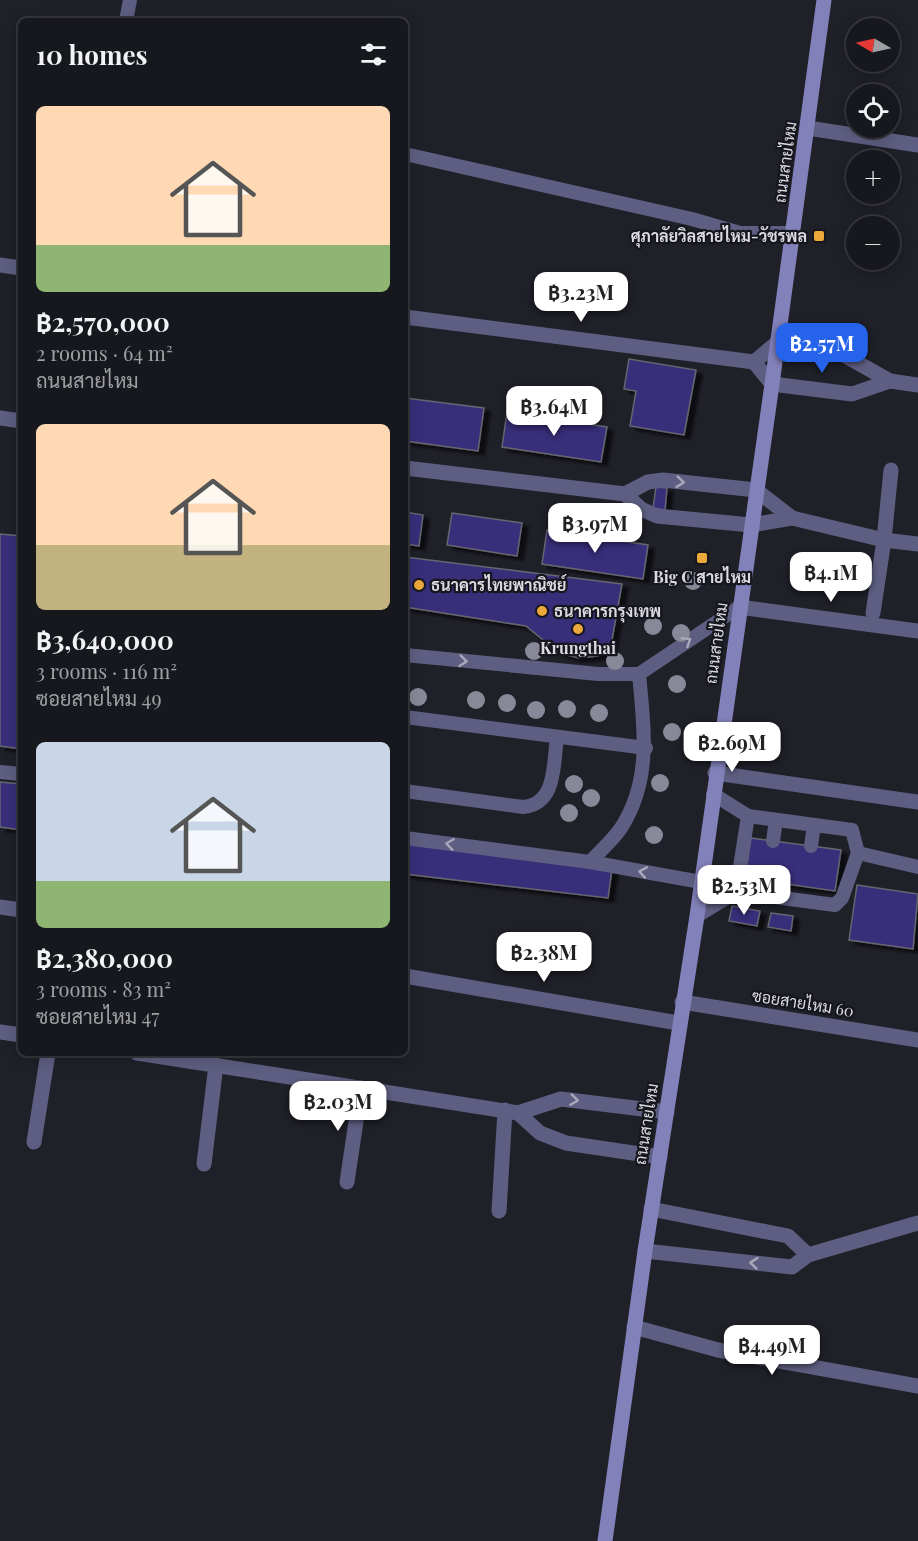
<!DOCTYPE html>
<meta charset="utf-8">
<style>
:root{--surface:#17181e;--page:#202127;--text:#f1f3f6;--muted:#9ea0a4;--line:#36373c;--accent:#2563eb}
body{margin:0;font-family:"Playfair Display",Sarabun,serif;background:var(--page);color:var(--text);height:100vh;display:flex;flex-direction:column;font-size:22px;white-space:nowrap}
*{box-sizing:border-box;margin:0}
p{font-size:20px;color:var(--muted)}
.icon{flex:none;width:33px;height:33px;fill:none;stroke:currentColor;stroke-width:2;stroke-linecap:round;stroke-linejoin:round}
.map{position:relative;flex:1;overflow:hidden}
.side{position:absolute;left:18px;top:18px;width:390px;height:1038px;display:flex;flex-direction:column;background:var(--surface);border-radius:9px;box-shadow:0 3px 15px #0003,0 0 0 2px var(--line)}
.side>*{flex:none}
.needle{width:39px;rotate:279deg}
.tools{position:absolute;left:846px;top:18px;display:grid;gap:12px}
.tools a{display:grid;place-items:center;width:54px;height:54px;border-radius:50%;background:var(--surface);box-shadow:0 3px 15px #0003,0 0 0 2px var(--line);font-size:30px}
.price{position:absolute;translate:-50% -51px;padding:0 14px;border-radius:12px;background:#fff;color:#222;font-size:20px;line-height:39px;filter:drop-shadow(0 2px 3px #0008)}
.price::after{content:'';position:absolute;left:50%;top:36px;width:18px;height:14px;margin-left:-9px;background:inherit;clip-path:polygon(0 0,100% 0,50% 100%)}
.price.current{background:var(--accent);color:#fff}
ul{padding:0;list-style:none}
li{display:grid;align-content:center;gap:12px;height:318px;padding:0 18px}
li span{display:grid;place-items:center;height:186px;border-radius:9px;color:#555}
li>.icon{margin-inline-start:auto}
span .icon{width:108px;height:108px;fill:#fffc;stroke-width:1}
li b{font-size:26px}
h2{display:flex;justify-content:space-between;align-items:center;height:72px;padding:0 18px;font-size:26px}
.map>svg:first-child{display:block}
</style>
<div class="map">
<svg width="918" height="1541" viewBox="0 0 918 1541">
<defs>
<filter id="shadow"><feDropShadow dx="6" dy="4" stdDeviation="1.5" flood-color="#0009"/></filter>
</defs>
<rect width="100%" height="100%" fill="#1f2028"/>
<g fill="#382e7a" stroke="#666671" stroke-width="1.5" filter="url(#shadow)">
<polygon points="629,359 696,370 684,435 630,426 636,391 624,389"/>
<polygon points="405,398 484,408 478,451 405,441"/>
<polygon points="507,412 607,427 601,462 502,447"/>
<polygon points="656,487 667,488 665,510 653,508"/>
<polygon points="405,512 423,515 419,546 405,544"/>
<polygon points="452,513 522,523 517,556 447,545"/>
<polygon points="547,530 648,545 643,579 542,564"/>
<polygon points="0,534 21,536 21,749 0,746"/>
<polygon points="405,557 622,584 610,651 597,656 579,658 559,653 526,626 405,607"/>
<polygon points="0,782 21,784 21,830 0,827"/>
<polygon points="751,838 841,850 835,891 745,878"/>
<polygon points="405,844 612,869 608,898 405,874"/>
<polygon points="857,885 918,894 913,949 849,940"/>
<polygon points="732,906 760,911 757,926 729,921"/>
<polygon points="771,913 793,916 791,931 768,927"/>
</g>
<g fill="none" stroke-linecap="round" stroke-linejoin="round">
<g stroke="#5e5e82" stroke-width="14">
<polyline points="126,21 130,0"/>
<polyline points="405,154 692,219 740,233 793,233"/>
<polyline points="405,655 598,674 639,674 739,607"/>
<polyline points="405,717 646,748"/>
<polyline points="0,772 21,774"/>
<path d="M405,791l118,16c34,-3 30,-43 34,-69"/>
<polyline points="405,838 590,862 701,882"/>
<polyline points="773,841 776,820"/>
<polyline points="811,846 814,825"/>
<polyline points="858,853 918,867"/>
<path d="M590,862c10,-11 23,-22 31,-34 31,-48 23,-100 18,-154"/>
<polyline points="736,892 748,816"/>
<polyline points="697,916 736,892 835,905 842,898 858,853 852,830 748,816 713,794"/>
</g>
<g stroke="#5e5e82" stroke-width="15">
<polyline points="808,128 918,145"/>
<polyline points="0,265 21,268"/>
<polyline points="405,317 754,362"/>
<polyline points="754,362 778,342 842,354 890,381 918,385"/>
<polyline points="754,362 772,384 852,394 890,381"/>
<polyline points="0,418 21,421"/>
<polyline points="405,468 625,494 641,509 657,516 751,525 792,518 884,540 918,544"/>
<polyline points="625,494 648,482 663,480 756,490 792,518"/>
<polyline points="739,607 918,631"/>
<polyline points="873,613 884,540 891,470"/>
<polyline points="715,773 918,802"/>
<polyline points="0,907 21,910"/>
<polyline points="405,976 678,1023"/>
<polyline points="682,1002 918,1040"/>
<polyline points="0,1032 21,1035"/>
<polyline points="137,1053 518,1113 540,1133 566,1143 660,1157"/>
<polyline points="518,1113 561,1099 667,1112"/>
<polyline points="34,1142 48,1053"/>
<polyline points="204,1164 216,1065"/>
<polyline points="347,1182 361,1088"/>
<polyline points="651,1209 788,1236 808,1255"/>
<polyline points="499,1211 505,1110"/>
<polyline points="645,1251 792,1267 808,1255 918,1223"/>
<polyline points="634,1327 718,1350 918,1386"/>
</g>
<polyline stroke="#8281ba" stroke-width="15" points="605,1541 645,1251 697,916 772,384 824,0"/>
</g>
<g fill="#889">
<circle cx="693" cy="581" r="9"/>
<circle cx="653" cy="626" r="9"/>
<circle cx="681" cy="633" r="9"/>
<circle cx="534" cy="651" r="9"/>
<circle cx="615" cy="661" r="9"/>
<circle cx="677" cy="684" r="9"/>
<circle cx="418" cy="697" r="9"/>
<circle cx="476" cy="700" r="9"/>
<circle cx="507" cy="703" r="9"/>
<circle cx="567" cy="709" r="9"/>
<circle cx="536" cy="710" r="9"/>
<circle cx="599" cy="713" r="9"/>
<circle cx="672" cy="732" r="9"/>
<circle cx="660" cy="783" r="9"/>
<circle cx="574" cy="784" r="9"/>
<circle cx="591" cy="798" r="9"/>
<circle cx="569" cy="813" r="9"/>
<circle cx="654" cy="835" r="9"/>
</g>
<defs><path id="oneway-chevron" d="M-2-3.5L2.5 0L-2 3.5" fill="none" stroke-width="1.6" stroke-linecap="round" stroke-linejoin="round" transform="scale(1.5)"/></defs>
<g stroke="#a8a8ba">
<use href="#oneway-chevron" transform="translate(680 482) rotate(6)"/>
<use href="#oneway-chevron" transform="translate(687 641) rotate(-33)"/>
<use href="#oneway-chevron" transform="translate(463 661) rotate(6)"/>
<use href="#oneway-chevron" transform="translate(450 844) rotate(-172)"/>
<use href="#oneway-chevron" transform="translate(643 872) rotate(-170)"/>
<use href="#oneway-chevron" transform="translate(574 1100) rotate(7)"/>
<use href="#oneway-chevron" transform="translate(754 1263) rotate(-174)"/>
</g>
<g fill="#eda83c" stroke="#16161f" stroke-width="2">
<rect x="813" y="230" width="12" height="12" rx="3"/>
<rect x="696" y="552" width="12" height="12" rx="3"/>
<circle cx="419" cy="585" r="6"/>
<circle cx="542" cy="611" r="6"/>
<circle cx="578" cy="629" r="6"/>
</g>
<g text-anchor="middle" stroke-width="4.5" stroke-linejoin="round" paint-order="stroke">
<g font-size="16" fill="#dadae0" stroke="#16161f">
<text transform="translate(785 162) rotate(-82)" y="6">ถนนสายไหม</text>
<text transform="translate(716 643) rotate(-82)" y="6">ถนนสายไหม</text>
<text transform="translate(803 1003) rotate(9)" y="6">ซอยสายไหม 60</text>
<text transform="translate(646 1124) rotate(-81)" y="6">ถนนสายไหม</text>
</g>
<g font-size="16" font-weight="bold" fill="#dadae0" stroke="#16161f">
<text x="807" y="242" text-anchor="end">ศุภาลัยวิลสายไหม-วัชรพล</text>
<text x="702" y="583">Big C สายไหม</text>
<text x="431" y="591" text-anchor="start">ธนาคารไทยพาณิชย์</text>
<text x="554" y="617" text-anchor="start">ธนาคารกรุงเทพ</text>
<text x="578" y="654">Krungthai</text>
</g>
</g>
</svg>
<div class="tools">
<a><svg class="needle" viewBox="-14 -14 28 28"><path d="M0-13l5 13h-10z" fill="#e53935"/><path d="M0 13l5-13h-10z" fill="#9ea0a4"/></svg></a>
<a><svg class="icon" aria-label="locate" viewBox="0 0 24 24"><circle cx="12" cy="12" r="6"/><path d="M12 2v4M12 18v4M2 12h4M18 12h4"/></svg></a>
<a>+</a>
<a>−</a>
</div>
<b class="price" style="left:581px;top:323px">฿3.23M</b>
<b class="price current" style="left:822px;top:374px">฿2.57M</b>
<b class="price" style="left:554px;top:437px">฿3.64M</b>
<b class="price" style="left:595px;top:554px">฿3.97M</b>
<b class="price" style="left:831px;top:603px">฿4.1M</b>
<b class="price" style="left:732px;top:773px">฿2.69M</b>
<b class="price" style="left:744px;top:916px">฿2.53M</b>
<b class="price" style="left:544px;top:983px">฿2.38M</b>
<b class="price" style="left:338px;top:1132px">฿2.03M</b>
<b class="price" style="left:772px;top:1376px">฿4.49M</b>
<section class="side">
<h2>10 homes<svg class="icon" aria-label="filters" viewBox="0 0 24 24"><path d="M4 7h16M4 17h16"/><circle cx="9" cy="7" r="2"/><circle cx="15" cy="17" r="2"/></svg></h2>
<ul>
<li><span style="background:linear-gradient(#ffd9b3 75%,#8fb573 0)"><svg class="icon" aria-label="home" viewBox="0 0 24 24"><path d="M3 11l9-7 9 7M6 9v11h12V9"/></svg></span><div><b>฿2,570,000</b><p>2 rooms · 64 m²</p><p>ถนนสายไหม</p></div></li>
<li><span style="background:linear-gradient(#ffd9b3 65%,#c2b280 0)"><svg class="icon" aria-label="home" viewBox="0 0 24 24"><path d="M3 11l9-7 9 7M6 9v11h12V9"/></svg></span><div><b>฿3,640,000</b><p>3 rooms · 116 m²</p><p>ซอยสายไหม 49</p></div></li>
<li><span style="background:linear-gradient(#c9d6e8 75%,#8fb573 0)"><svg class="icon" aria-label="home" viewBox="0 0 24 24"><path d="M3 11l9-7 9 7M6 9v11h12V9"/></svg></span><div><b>฿2,380,000</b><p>3 rooms · 83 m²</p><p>ซอยสายไหม 47</p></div></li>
</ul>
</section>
</div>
